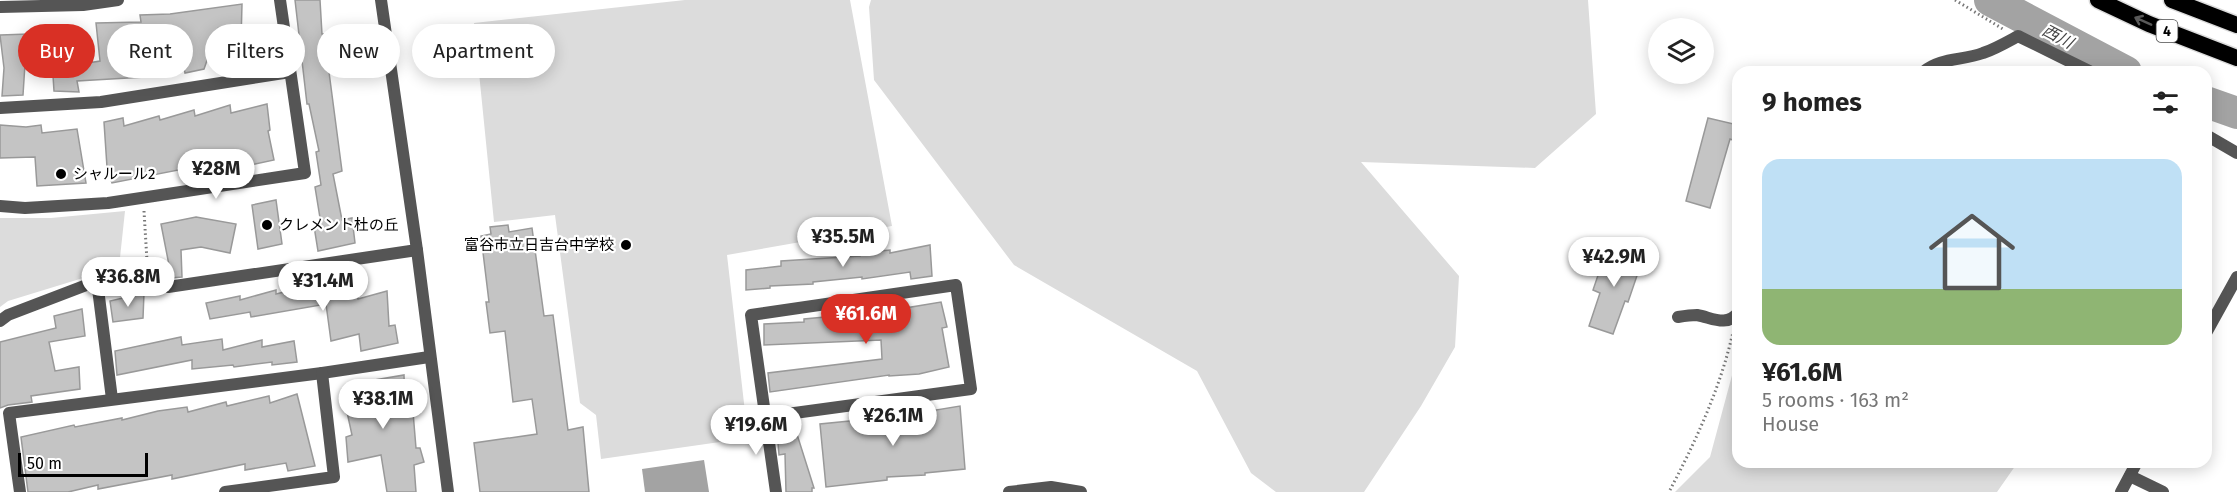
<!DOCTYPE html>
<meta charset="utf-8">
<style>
:root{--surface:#fff;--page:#f6f6f6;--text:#222;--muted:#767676;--accent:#d93025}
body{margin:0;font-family:"Fira Sans","Noto Sans JP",sans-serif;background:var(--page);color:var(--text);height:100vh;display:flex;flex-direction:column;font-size:22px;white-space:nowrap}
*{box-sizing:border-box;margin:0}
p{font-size:20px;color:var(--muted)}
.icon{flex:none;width:33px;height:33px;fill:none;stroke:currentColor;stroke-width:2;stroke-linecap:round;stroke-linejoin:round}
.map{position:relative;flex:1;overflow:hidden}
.drawer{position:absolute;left:1732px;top:66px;width:480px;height:402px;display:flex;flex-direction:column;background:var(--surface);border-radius:18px;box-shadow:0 3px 15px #0003}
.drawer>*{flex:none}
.banner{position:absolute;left:18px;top:24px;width:570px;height:54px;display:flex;gap:12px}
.controls{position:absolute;left:1648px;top:18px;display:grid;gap:12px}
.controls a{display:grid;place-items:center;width:66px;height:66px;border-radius:50%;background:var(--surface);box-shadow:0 3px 15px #0003;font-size:30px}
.scale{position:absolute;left:18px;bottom:15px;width:130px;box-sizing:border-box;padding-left:6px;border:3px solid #000;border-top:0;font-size:16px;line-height:21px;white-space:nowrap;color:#000;-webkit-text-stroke:4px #fff;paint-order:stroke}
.price{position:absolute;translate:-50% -51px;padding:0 14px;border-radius:21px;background:#fff;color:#222;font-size:20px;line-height:39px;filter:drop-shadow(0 2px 3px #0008)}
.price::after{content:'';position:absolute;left:50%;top:36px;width:18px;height:14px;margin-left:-9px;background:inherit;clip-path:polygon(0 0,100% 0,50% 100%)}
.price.on{background:var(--accent);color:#fff}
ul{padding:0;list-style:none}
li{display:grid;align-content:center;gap:12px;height:318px;padding:0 30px}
li span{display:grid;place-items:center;height:186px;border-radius:18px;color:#555}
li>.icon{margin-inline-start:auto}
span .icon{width:108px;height:108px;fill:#fffc;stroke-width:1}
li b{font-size:26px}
h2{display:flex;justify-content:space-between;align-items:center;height:72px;padding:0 30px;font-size:26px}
.pill{padding:0 21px;border-radius:27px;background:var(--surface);box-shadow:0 3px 15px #0003;font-size:21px;line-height:54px}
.pill.on{background:var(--accent);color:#fff}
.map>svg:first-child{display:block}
</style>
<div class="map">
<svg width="2237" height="492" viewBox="0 0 2237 492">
<rect width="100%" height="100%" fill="#fff"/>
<g fill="#dcdcdc">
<polygon points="685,0 850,0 892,226 727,255 748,438 601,459 596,415 580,403 555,215 494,222 474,23"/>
<polygon points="871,0 1588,0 1596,114 1535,168 1361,162 1459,276 1455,347 1421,406 1364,492 1276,492 1251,473 1197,371 1014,265 874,80 869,7"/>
<polygon points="125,211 119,267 8,301 0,307 0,218 51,218"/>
<polygon points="1738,353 1738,462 2018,462 1997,492 1675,492 1710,457"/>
</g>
<polygon fill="#a3a3a3" points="704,460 709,492 645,492 642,469"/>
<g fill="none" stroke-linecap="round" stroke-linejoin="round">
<g stroke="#a3a3a3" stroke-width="32">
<polyline points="1990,0 2126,72"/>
<polyline points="2206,102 2237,113"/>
</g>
</g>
<g fill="#c4c4c4" stroke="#999" stroke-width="1.5">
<polygon points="295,0 320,0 322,34 324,34 342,171 333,174 342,220 352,218 355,243 318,251 314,226 321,224 315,187 321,185 316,152 319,151 309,104 307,104"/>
<polygon points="242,4 241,42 251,41 251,63 228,66 218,29 204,69 185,73 178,38 162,76 77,81 79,92 54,91 52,60 25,64 23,95 2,96 4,68 0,35 58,33 59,41 68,42 69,66 100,61 96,23 141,22 140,15 170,14"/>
<polygon points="267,104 270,130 268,131 274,160 251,165 250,161 215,166 214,163 179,172 178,170 112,183 107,167 104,122 123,118 124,126 159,116 160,120 194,110 195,116 230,105 231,113"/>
<polygon points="1708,118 1738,125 1738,142 1730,139 1710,208 1686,201"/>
<polygon points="0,125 26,127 41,125 42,133 77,129 86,183 37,186 35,157 0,158"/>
<polygon points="276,200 282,244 258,249 252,205"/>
<polygon points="196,217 236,224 230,253 201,247 181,250 182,277 170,278 167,276 164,266 169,265 161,224"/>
<polygon points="508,225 509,232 532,228 544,316 553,315 568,430 583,427 589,492 480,492 474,443 537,434 532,399 513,402 505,331 490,333 486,302 489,302 481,236 491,234 490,227"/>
<polygon points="930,245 932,276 911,279 910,272 862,279 862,277 813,282 813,284 770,286 770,288 746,290 746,270 781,266 781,261 860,256 860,253 890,250 890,253"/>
<polygon points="1608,246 1643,258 1628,302 1625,301 1613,334 1589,326 1600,293 1593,290"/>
<polygon points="356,284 358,299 387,291 389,326 395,325 398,343 361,351 359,334 331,341 326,304 251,317 250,312 210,319 206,303 240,296 240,300 276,290 276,294 312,285 312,292"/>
<polygon points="144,293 143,318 113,322 110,301"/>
<polygon points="941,302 947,327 942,328 949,367 919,374 889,376 889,375 770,392 768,373 882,359 881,340 764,345 764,324 804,322 804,319 868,313 905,304 905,308"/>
<polygon points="82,309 85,336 49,342 55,371 79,367 80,389 31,396 32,402 8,405 0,408 0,342 56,328 54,316"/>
<polygon points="181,337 182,345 222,339 223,350 262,340 262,347 294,341 297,362 272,365 272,362 234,367 233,365 192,369 192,360 117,375 115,351"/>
<polygon points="404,375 405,414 413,412 416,448 420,448 424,462 414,465 416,492 387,492 381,455 348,462 346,437 352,435 342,389 357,383"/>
<polygon points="297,394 315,466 288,471 286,463 245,470 245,464 172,479 172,475 98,489 98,485 68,492 28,492 21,437 74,425 75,427 122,418 122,420 158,411 187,407 188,412 226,402 227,406 269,396 270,403"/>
<polygon points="960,406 965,469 925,473 925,475 887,477 887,480 826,487 820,424 900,416"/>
<polygon points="795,428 814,488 812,488 812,492 786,492 785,454 779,455 777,431"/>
</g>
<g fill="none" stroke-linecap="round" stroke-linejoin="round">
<g stroke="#dbdbdb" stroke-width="19">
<g id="trunk">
<polyline points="2098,0 2149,24 2237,58"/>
<polyline points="2172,0 2237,25"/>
</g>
</g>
<g stroke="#777" stroke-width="3" stroke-dasharray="1.5 3" stroke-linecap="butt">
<polyline points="1955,0 2003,29"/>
<polyline points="144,211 147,261"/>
<path d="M1670,490c26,-49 51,-104 63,-158"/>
</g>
<g stroke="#555" stroke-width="12">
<path d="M1923,72c18,-15 39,-11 60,-19 12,-4 24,-11 35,-17l73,36"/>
<polyline points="0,108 101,102 290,72"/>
<polyline points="2206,135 2237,153"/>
<polyline points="0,206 25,208 108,203 305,173 280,0"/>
<polyline points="97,281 112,399"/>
<path d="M1678,317c6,-1 13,-2 19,-2 16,3 29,12 41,-2"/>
<polyline points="0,321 8,315 97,281 148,273 168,287 417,250"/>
<polyline points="765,417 971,389 956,285 751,315 776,492"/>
<polyline points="2130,476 2163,492"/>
<polyline points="20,492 9,413 322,373 429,357"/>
<polyline points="225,492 334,477 322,373"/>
<polyline points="1009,492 1051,487 1081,492"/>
</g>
<g stroke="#555" stroke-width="12">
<polyline points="381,0 417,250 448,492"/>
<polyline points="0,7 83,5 118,0"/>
<polyline points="2206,333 2237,277"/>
<polyline points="2121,492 2137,462"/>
</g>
<use href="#trunk" stroke="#000" stroke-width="16"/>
</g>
<defs><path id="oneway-shaft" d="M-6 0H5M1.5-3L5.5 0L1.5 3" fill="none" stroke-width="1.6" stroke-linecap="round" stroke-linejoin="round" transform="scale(1.5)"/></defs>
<use stroke="#595959" href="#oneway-shaft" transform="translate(2143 21) rotate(-156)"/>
<g fill="#000" stroke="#fff" stroke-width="2">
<circle cx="61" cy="174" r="6"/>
<circle cx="267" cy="225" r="6"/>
<circle cx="626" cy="245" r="6"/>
</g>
<g text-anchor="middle" stroke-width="4.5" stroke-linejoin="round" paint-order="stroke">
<rect fill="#fff" stroke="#4c4c4c" stroke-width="1.5" x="2156.5" y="20" width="21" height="22" rx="4.5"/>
<g font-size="14" font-weight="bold" fill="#000">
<text x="2167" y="36">4</text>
</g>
<g font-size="15" fill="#000" stroke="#fff" text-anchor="start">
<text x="73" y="179">シャルール2</text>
<text x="279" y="230">クレメント杜の丘</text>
<text x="614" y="250" text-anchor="end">富谷市立日吉台中学校</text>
</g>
<g font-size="16" font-style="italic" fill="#444" stroke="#fff">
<text transform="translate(2058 36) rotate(28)" y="6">西川</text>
</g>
</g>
</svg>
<div class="controls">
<a><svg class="icon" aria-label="layers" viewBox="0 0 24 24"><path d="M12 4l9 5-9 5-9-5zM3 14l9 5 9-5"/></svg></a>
</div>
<div class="scale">50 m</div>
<b class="price" style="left:216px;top:200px">¥28M</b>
<b class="price" style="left:843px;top:268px">¥35.5M</b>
<b class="price" style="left:1614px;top:288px">¥42.9M</b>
<b class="price" style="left:128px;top:308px">¥36.8M</b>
<b class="price" style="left:323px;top:312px">¥31.4M</b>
<b class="price on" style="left:866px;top:345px">¥61.6M</b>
<b class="price" style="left:383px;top:430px">¥38.1M</b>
<b class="price" style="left:893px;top:447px">¥26.1M</b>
<b class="price" style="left:756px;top:456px">¥19.6M</b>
<div class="banner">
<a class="pill on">Buy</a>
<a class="pill">Rent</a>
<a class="pill">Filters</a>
<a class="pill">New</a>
<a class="pill">Apartment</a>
</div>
<section class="drawer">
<h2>9 homes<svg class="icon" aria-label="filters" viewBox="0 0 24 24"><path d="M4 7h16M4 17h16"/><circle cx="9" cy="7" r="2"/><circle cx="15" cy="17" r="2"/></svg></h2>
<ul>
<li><span style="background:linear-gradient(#bfe0f5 70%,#8fb573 0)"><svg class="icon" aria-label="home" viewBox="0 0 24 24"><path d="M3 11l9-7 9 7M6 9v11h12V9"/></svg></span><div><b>¥61.6M</b><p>5 rooms · 163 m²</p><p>House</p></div></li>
</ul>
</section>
</div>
